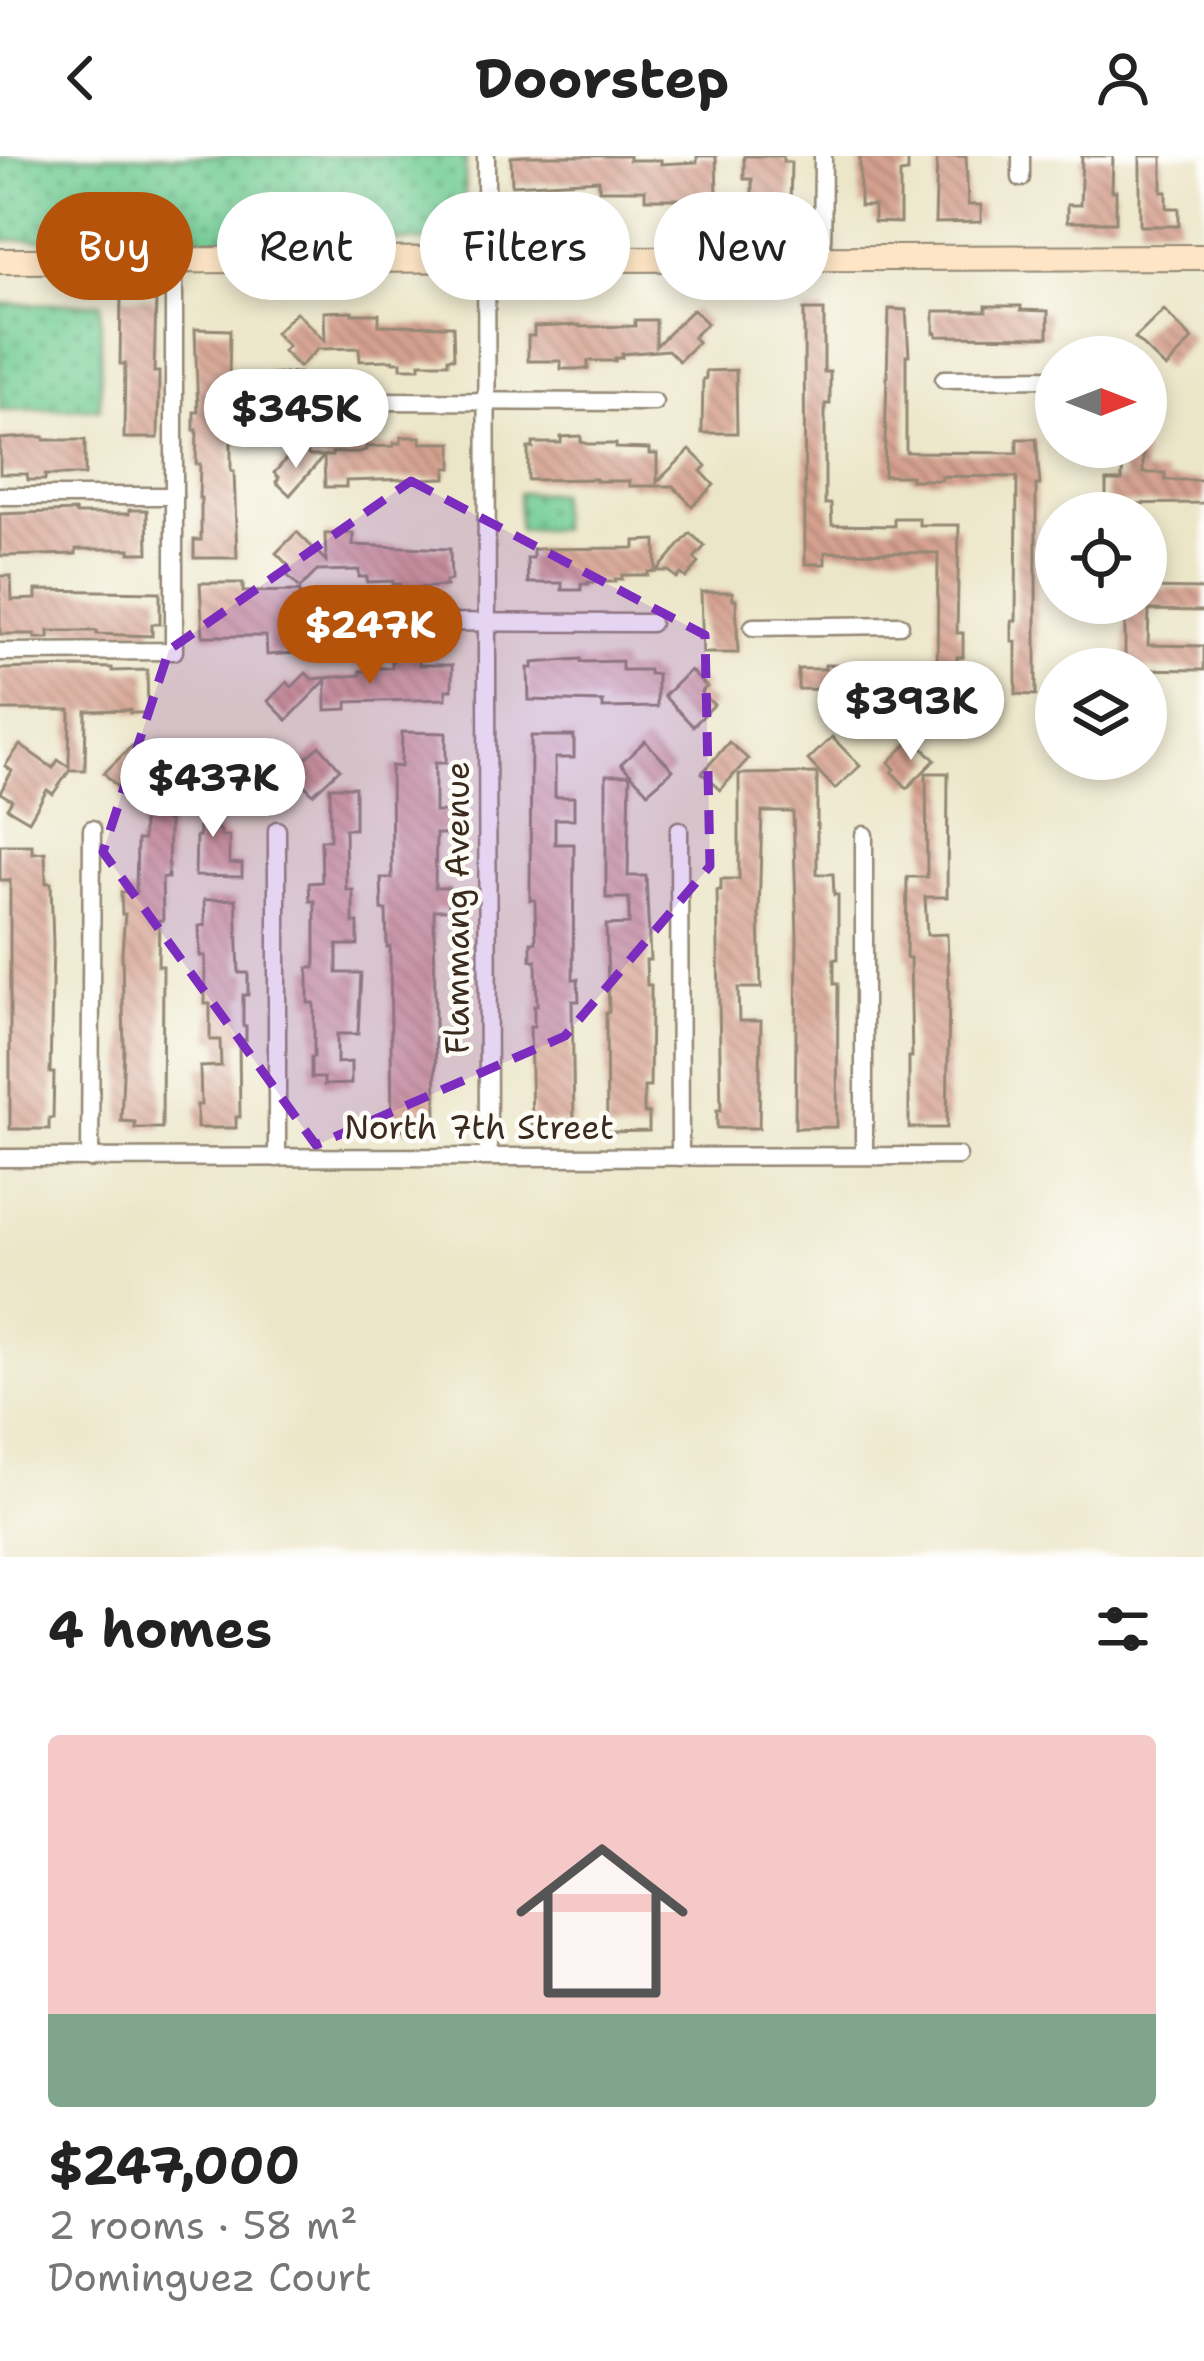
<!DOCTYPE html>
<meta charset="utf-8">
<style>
:root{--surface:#fff;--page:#f6f6f6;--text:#222;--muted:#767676;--line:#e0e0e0;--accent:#b45309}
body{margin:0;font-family:"Shantell Sans",sans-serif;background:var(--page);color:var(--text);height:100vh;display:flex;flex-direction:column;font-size:45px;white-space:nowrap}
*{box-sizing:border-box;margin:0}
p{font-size:39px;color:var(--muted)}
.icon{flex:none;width:66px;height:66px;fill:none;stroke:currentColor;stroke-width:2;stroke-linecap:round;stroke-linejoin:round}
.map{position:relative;height:1401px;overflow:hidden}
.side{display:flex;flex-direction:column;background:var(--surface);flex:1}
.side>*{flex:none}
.top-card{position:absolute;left:36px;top:36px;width:1134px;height:108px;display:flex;gap:24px}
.needle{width:78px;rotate:90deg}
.tools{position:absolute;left:1035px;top:180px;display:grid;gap:24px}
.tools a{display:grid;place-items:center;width:132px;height:132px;border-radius:50%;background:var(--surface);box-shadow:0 6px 18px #0003;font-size:60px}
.price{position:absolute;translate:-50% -102px;padding:0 27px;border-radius:42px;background:#fff;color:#222;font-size:39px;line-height:78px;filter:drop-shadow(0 3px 6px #0008)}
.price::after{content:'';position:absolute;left:50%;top:72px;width:36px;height:27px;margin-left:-18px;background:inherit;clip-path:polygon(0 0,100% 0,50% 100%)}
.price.selected{background:var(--accent);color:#fff}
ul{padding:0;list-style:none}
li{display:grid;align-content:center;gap:24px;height:636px;padding:0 48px}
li+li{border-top:3px solid var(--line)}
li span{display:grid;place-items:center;height:372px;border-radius:12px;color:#555}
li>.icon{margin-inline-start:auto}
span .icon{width:216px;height:216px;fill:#fffc;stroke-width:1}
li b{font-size:51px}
h2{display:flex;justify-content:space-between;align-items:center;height:144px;padding:0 48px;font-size:51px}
.pill{padding:0 42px;border-radius:54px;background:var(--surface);box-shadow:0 6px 18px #0003;font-size:42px;line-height:108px}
.pill.selected{background:var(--accent);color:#fff}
header{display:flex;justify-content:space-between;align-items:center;height:156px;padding:0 48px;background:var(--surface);font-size:54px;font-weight:700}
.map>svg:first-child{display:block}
</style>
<header><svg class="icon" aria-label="back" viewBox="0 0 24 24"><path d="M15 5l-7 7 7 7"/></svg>Doorstep<svg class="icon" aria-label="person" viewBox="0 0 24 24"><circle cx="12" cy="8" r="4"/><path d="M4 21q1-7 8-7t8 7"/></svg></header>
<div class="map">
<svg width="1204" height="1401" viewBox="0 0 1204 1401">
<defs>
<pattern id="park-dots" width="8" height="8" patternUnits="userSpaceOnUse" patternTransform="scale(3)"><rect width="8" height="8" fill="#74ce96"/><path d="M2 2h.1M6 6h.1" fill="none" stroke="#60a77a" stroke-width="1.8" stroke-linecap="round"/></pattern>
<pattern id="building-back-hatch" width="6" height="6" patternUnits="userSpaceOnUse" patternTransform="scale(3)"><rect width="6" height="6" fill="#d6a190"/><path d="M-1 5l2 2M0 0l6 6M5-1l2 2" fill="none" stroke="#af8375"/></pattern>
</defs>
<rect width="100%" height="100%" fill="#fdfcf7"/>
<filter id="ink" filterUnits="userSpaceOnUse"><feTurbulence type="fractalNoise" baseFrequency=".00833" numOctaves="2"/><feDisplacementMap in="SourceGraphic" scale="24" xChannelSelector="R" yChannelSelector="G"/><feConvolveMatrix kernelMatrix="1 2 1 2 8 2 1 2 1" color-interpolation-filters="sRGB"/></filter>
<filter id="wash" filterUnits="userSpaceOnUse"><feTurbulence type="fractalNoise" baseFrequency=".004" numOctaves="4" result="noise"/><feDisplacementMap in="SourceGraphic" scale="48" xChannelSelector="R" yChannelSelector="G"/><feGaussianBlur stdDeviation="2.7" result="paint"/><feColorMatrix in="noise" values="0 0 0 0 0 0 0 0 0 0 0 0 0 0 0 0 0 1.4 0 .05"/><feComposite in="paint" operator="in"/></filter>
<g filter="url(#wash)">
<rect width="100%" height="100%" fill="#ece6c9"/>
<g fill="url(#park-dots)" stroke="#587c5a" stroke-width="3">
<polygon points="0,0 466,0 464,72 457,81 443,85 0,84"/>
<polygon points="101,147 100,252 0,254 0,148"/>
<polygon points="519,337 558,337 559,373 519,374"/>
</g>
<g id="blocks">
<g fill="url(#building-back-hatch)">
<polygon points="526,0 629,0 629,4 661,4 661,8 697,6 697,0 716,0 717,43 645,43 645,34 599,34 599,24 512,29 511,1"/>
<polygon points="744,0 783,0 783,6 791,6 790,54 778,54 778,67 752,68 752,23 744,23"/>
<polygon points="860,0 908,0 908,16 900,17 900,67 874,66 874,50 860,50"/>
<polygon points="937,0 966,0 968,49 981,49 981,66 935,67"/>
<polygon points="1082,0 1113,0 1112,35 1116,35 1116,66 1067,66 1067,49 1080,49"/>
<polygon points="1140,0 1162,0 1162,36 1167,36 1167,52 1179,52 1179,70 1140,70"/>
<polygon points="121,141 156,142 154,216 159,216 158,282 124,282 125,208 120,208"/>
<polygon points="986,150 1021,150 1021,154 1048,155 1048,181 937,180 937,177 934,177 934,155 986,155"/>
<polygon points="693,153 707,167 693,181 698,186 679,205 668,194 622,198 622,202 615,202 615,205 588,205 588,213 561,213 561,205 528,205 528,180 534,180 534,171 580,169 580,171 635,170 635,164 656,164 656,190"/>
<polygon points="889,153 906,154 909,199 906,199 906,296 1017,297 1017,283 1036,283 1040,329 1036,329 1036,539 1016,538 1016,486 1012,486 1012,465 1016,465 1017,321 941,320 941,324 911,324 911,320 884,320"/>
<polygon points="804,154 824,154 824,216 830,216 830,248 825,248 825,348 831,348 832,369 894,370 894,362 919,362 919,369 959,369 957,477 963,477 963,501 957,501 957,539 937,539 938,397 825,396 825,408 805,408"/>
<polygon points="1164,154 1192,183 1166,212 1135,182"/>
<polygon points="352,155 352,158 379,158 379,169 453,170 454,202 448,202 448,207 420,207 420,212 401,212 401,206 393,206 393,204 360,205 359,192 318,193 299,211 283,195 288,190 275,177 296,156 325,185 324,156"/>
<polygon points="195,173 230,174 229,221 299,217 300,277 269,279 269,271 265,272 263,237 237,239 237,274 231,274 231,315 234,315 237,402 194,402 194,384 201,384 201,342 199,342 200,308 196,308 197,274 194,274 194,256 198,256"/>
<polygon points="736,214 737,277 702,277 703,223 706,223 706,215"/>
<polygon points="581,280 581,286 588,288 616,288 616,292 649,293 649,298 657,298 657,326 690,294 706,310 701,315 714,329 692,350 673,330 629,330 629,325 596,325 596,323 528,324 528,292 533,292 533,287 561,287 561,281"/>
<polygon points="27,281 44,281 44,284 85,284 85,319 45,319 45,324 28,324 27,318 0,318 0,283"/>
<polygon points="401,281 421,281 421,287 452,287 452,312 446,312 446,322 346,325 346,331 325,331 324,300 332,300 332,297 359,296 366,294 366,291 394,290 394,287 401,287"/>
<polygon points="1123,291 1143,291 1143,317 1165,317 1165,324 1204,324 1204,347 1106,348 1106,325 1122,325"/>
<polygon points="303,294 310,300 324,300 290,339 276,326 279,322 274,317 287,302 293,307"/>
<polygon points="129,354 147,354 148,397 130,397 130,393 76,393 76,398 0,400 0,358 75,355 76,358 129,358"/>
<polygon points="297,376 326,405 325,378 353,377 353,389 450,393 451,424 446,425 446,430 400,433 400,428 393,428 393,425 367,426 367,421 359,421 359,414 317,415 300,432 284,416 289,410 276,397"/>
<polygon points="690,377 705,390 694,402 699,407 686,422 681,418 677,422 669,415 657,415"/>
<polygon points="656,384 656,415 648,416 648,419 622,419 622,423 615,423 615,426 588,426 588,428 581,428 581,434 562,434 562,427 528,427 527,402 533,402 533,393 635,392 635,385"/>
<polygon points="0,420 11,420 12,444 36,443 36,434 160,436 160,468 152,468 152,480 97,478 97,475 49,475 49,482 35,482 35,478 0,478"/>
<polygon points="200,427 243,427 243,436 300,435 301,489 297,489 297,497 267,499 266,480 203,480"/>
<polygon points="1146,432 1204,433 1204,455 1149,454 1148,489 1204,490 1204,514 1125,513 1125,447 1146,447"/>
<polygon points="701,436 732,436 733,443 736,443 738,497 703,497"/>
<polygon points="392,502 419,502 419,509 452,509 452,534 446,534 446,543 347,546 347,553 326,554 326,524 287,564 268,545 287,526 292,531 306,517 312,523 360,519 360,515 367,515 367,512 392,512"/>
<polygon points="581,503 581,506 622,505 622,514 649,514 649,518 657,518 657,551 603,552 603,546 529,544 528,512 533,512 533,507"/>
<polygon points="825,509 844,509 844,513 907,513 907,534 798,533 798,513 825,513"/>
<polygon points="75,511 112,512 112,515 147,514 148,557 130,557 130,554 86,555 85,614 70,614 53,638 47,634 29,665 7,652 12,644 0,637 12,615 5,610 20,589 53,612 58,604 69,611 70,554 0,554 0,513"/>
<polygon points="690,514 707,531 701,536 714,549 693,570 664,540"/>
<polygon points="402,576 446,577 446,607 435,607 435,656 449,656 449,678 436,678 435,732 449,732 449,754 434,754 436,967 429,967 429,973 392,973 390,790 387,791 386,754 382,754 381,722 392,722 391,610 401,611"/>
<polygon points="531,580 574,580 574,602 555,602 555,641 574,641 574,663 555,663 555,688 574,688 573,823 578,823 579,845 572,845 574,967 532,968 530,871 534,871 534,850 537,850 536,804 531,804 531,786 536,786 535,744 530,744"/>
<polygon points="832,581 860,610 835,633 808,604"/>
<polygon points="913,582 935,604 907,632 892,616 895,613 889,606"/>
<polygon points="645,585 673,614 648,636 621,608"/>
<polygon points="729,586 748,603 720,634 702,617"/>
<polygon points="132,590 153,612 125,639 104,617"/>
<polygon points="320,590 340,613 313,638 291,615"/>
<polygon points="224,596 241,610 246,603 260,615 241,638 210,613"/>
<polygon points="817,617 817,718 833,718 834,739 838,739 838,803 834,803 834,828 838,828 837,971 795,972 797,779 793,656 762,656 759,758 761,832 738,832 739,865 761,865 759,972 717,972 717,954 721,954 717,734 721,734 721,723 739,723 739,618"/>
<polygon points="926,617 948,617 947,741 925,741 927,779 947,778 949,835 947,972 909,972 909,901 912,901 910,802 906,802 907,721 927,721"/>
<polygon points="606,619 630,619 628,720 646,720 650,804 646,804 647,829 651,829 651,847 650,931 644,931 644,957 649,957 649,975 607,976 606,857 609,856 606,769 629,768 629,742 606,742"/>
<polygon points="330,631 355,631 355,673 345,673 346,734 353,734 353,767 358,767 358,789 337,789 337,817 361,817 358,878 337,878 337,907 351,906 351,928 324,929 324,922 311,922 311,901 314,901 314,847 308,847 308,812 315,812 315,745 310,745 309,727 322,726 321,684 330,684"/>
<polygon points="142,634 165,634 166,665 169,665 168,722 162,722 163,764 159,764 158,810 163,810 162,972 135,972 135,966 121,965 124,894 122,796 125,758 122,758 121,736 136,736 137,684 143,684"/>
<polygon points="198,634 220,634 221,662 215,670 221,676 221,680 229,680 229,707 242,708 242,721 195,720 196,680 199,680"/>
<polygon points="0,689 32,689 32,697 45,696 46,727 51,727 53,788 50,917 54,917 53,962 49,962 49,973 10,973 10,724 0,724"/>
<polygon points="236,743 239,817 248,817 248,839 243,839 243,870 246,870 246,884 239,884 240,961 236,961 236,972 197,972 197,949 201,949 200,911 221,910 220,884 210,884 210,848 205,848 205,800 200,800 199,770 205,769 204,744"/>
</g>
</g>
</g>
<g filter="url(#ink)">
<use href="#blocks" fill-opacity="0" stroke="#948874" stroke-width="3"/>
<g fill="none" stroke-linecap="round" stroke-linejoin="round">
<g stroke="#948874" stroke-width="21">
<g id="street">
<polyline points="486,0 488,999"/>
<polyline points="1021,22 1021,0"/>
<polyline points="822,103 823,0"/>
<polyline points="944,223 1056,222"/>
<polyline points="343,245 654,246"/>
<polyline points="0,340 174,340"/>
<polyline points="343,466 651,467"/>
<polyline points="753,471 900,469"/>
<polyline points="0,496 174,495 174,105"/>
<polyline points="679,674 680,1001"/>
<polyline points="864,679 864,999"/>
<polyline points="0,1002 958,1000"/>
<polyline points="277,1002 277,674"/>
<polyline points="90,1003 92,673"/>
</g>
</g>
<g stroke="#948874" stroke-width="28">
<polyline id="secondary" points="0,105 1204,101"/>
</g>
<use href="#street" stroke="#fff" stroke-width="16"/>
<use href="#secondary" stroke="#fde5c5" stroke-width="24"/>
</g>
</g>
<path fill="#7b2cbf" fill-opacity="0.2" stroke="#7b2cbf" stroke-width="9" stroke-dasharray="24 15" stroke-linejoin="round" d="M411,325l294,154 5,231 -145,170 -249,109 -213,-293 66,-202z"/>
<g text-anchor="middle" stroke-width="9" stroke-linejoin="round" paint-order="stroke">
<g font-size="33" fill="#3b2a1e" stroke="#fdfcf7">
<text transform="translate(457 752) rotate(-90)" y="12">Flammang Avenue</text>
<text x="479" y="983">North 7th Street</text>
</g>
</g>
</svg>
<div class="tools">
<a><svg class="needle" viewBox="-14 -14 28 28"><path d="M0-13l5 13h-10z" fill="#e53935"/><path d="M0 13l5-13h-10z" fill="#767676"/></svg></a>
<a><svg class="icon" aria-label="locate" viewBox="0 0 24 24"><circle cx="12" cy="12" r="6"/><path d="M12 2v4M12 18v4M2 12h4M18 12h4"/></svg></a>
<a><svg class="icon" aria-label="layers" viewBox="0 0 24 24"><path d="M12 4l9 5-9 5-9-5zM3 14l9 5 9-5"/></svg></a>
</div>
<b class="price" style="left:296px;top:315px">$345K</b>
<b class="price selected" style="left:370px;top:531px">$247K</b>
<b class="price" style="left:911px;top:607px">$393K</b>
<b class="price" style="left:213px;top:684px">$437K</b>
<div class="top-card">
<a class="pill selected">Buy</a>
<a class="pill">Rent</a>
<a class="pill">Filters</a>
<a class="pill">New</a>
</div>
</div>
<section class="side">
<h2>4 homes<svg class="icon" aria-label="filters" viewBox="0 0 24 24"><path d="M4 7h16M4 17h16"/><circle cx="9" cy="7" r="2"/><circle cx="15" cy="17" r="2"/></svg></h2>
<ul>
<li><span style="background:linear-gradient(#f6c9c9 75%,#7fa58c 0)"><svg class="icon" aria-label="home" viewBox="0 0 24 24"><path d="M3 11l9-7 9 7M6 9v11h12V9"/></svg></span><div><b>$247,000</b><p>2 rooms · 58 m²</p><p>Dominguez Court</p></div></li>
</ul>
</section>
